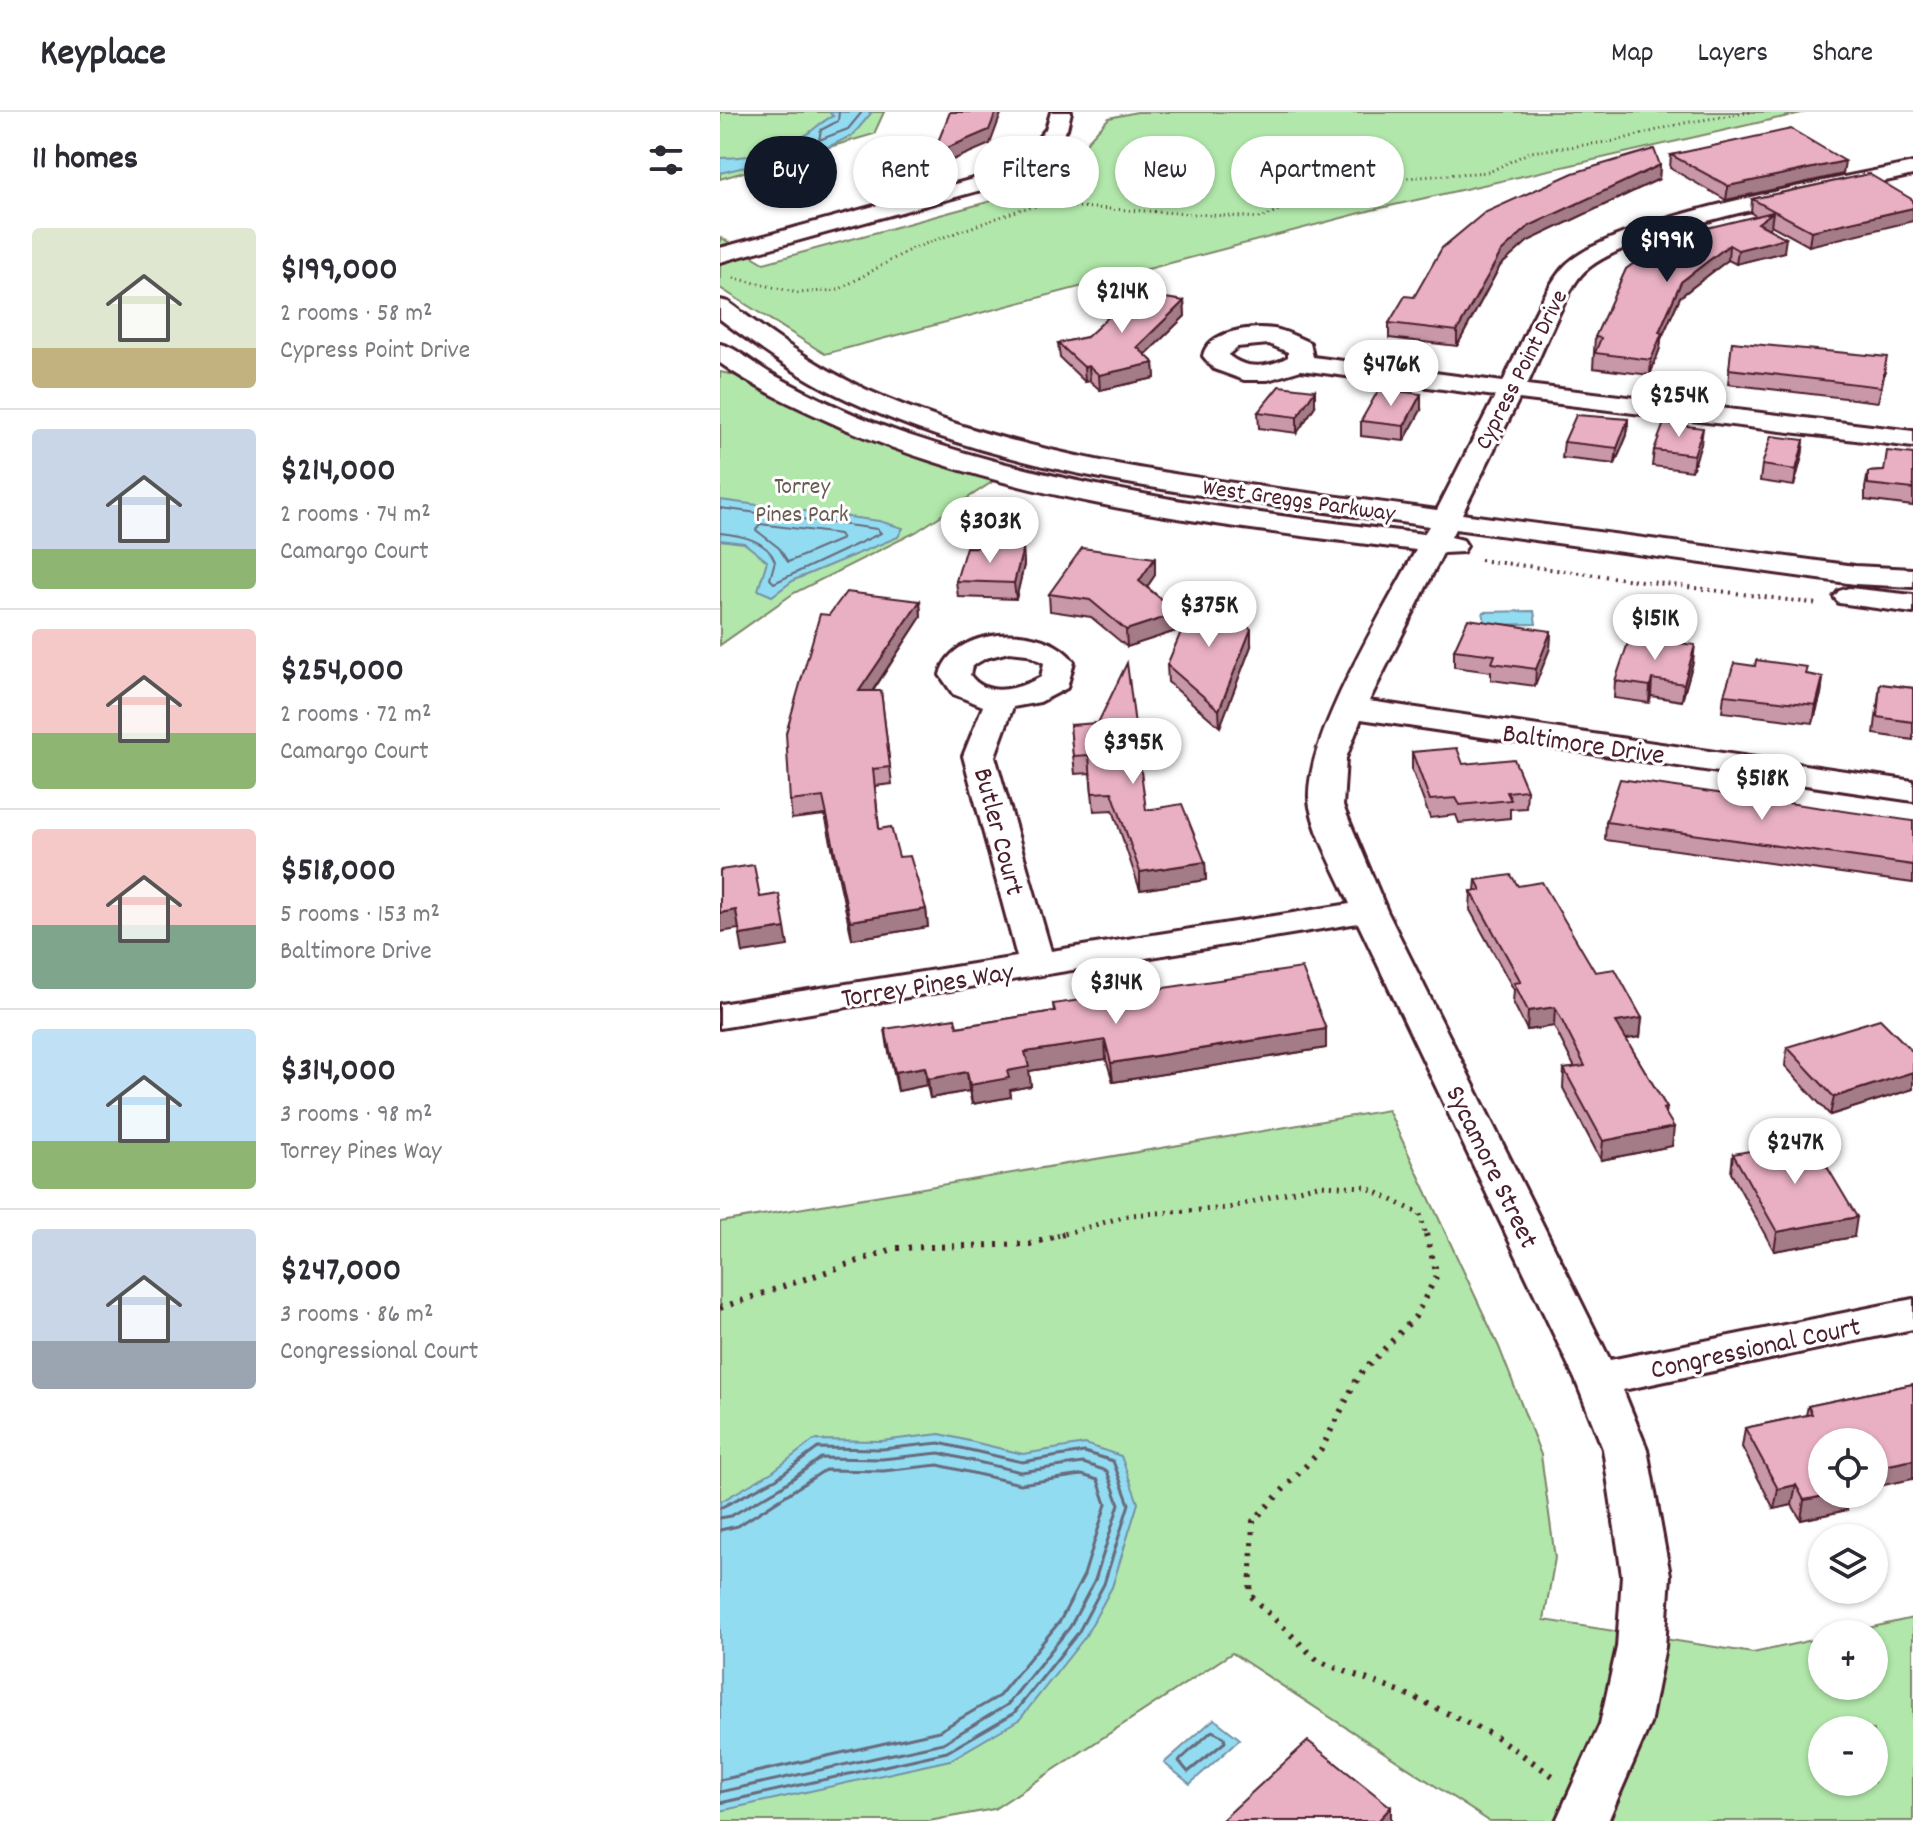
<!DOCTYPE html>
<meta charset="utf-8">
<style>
:root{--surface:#fff;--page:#f2f2f3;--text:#2b2b33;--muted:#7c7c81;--line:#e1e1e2;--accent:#111827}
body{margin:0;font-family:Dekko,sans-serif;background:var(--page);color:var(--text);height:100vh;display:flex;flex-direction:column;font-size:30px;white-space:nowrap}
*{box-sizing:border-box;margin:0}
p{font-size:26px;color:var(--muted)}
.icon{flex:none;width:44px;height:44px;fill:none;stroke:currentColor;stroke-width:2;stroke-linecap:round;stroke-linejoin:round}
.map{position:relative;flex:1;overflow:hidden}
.drawer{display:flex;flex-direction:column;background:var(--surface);width:720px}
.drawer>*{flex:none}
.banner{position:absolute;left:24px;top:24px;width:760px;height:72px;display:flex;gap:16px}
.fabs{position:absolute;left:1088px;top:1316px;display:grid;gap:16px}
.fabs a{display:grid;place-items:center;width:80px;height:80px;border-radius:50%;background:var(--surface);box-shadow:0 2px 6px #0004;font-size:40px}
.price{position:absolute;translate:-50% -68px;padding:0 18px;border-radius:28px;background:#fff;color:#222;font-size:26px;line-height:52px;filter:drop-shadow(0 2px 4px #0008)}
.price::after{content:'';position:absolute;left:50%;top:48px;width:24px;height:18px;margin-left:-12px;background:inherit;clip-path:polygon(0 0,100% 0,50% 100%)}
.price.current{background:var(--accent);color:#fff}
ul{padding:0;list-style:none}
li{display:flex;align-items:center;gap:24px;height:200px;padding:0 32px}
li+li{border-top:2px solid var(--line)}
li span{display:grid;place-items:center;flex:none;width:224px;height:160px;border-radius:8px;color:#555}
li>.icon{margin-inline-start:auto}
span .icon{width:96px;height:96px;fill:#fffc;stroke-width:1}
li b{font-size:34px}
h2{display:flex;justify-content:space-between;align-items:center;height:96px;padding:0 32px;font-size:34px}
.pill{padding:0 28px;border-radius:36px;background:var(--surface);box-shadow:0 2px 6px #0004;font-size:28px;line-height:72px}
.pill.current{background:var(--accent);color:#fff}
header{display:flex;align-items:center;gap:48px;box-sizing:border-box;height:112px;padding:0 40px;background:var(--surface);border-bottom:2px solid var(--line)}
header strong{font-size:38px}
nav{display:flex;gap:44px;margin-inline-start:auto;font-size:28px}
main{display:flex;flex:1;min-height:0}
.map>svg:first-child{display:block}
</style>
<header>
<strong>Keyplace</strong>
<nav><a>Map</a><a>Layers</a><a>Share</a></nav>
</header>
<main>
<section class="drawer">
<h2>11 homes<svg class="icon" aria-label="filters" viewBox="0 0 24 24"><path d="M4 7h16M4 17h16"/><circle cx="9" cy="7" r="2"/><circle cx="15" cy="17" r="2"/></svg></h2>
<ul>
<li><span style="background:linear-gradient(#dfe7d0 75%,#c2b280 0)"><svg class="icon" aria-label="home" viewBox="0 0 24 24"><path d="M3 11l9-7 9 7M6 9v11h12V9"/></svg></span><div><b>$199,000</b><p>2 rooms · 58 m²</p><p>Cypress Point Drive</p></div></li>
<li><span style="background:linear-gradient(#c9d6e8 75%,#8fb573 0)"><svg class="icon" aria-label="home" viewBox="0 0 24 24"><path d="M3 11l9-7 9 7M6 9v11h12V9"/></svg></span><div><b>$214,000</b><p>2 rooms · 74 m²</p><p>Camargo Court</p></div></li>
<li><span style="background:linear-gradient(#f6c9c9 65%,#8fb573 0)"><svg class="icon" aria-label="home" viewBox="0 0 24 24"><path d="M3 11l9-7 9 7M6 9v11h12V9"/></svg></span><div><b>$254,000</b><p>2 rooms · 72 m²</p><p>Camargo Court</p></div></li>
<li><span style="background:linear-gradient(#f6c9c9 60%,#7fa58c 0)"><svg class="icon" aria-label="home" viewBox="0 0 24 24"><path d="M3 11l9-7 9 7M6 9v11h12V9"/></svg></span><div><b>$518,000</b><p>5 rooms · 153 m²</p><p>Baltimore Drive</p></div></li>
<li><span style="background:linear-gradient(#bfe0f5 70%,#8fb573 0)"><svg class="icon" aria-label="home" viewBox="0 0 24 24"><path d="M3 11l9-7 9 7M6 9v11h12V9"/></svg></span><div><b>$314,000</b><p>3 rooms · 98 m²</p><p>Torrey Pines Way</p></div></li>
<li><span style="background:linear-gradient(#c9d6e8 70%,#9aa5b1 0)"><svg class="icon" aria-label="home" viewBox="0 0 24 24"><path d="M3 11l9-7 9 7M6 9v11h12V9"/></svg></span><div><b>$247,000</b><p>3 rooms · 86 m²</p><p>Congressional Court</p></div></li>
</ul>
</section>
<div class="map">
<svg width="1193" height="1709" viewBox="0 0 1193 1709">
<rect width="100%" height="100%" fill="#fff"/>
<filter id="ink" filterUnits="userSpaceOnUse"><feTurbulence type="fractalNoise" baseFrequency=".0125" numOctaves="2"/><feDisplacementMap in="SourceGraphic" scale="16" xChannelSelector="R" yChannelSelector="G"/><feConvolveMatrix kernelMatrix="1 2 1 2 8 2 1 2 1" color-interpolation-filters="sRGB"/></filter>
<g filter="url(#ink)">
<g fill="#b1e7aa" stroke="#7e836a" stroke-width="2" fill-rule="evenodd">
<polygon points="0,0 164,0 154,22 0,67"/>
<polygon points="417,0 1086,0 652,98 105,242 0,176 0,125 44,151 275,88 341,58 389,6"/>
<path d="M0,260c39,6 76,36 112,52 54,23 111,37 166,54l-82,54 -122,61 -74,52z"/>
<path d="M668,998l111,237 42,108 14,103 -11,62 209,33 69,-15v48h52v-52h-33l72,-16v203h-424l-257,-168 -238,156 -65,12h-209v-599zM1102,1618h52v52h-52z"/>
</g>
<g fill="#92dcf2" stroke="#7590a2" stroke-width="2">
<path d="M109,0h43l-19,23 -25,12 -108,26v-15c30,0 62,-7 87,-24 9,-6 15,-13 26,-18z"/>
<polygon points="0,388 159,409 183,416 178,425 74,468 52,484 38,478 47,449 24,431 0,428"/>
<polygon points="814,499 816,512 765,513 763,500"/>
<polygon points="220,1322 303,1342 365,1332 401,1344 418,1391 392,1475 365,1525 300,1607 230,1648 0,1699 0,1390 52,1360 94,1328 161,1329"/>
<polygon points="494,1607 520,1627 470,1672 444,1651"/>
</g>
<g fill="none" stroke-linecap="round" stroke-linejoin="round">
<g stroke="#676b7b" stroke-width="2">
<polyline points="119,0 118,9 101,18 99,28 128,17 142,0"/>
<path d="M0,396l157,21 4,4 -107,50 -4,-4 5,-18c-8,-21 -35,-26 -55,-28"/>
<polygon points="40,412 119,422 122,427 68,450 59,436 36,418"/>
</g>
<g stroke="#676b7b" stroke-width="3">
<polyline points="0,1396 56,1367 98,1336 162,1337 219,1331 302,1350 364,1340 393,1349 409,1392 384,1472 358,1521 294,1601 227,1640 0,1691"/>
<polyline points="0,1406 11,1404 61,1375 101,1346 162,1347 219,1341 301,1360 363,1351 387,1359 399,1392 375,1468 350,1515 287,1593 223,1631 0,1680"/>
<polyline points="0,1418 18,1414 105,1358 163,1359 218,1353 300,1372 362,1363 378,1368 386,1392 364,1463 340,1509 279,1584 219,1619 0,1668"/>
<polygon points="492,1619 504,1625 505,1630 468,1660 459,1649"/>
</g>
<g stroke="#4a1f2b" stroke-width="6">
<g id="street">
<polygon points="331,0 351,0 347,17 327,43 305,60 272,75 0,150 0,136 257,66 289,50 312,34 326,17"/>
<path d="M1193,51v12c-68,16 -292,53 -332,100 -17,20 -41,83 -54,110l386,46v16l-394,-48 -57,115 393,52 58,3v18l-58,-3 -400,-55 -4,8 12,3 4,6 -4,6 -20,1 -74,148 544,80v20l-552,-82 -15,39 -3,48 44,105 223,449 303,-61v30l-290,61 24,59 23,126 -5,72 -15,77 -42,97h-52l44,-97 17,-77 5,-72 -19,-126 -28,-70 -217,-456 -638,105v-24l297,-47 -54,-201 20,-50 -30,-12 -13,-19c12,-50 107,-53 134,-13l-7,26 -27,14 -27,5 -18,49 56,195 299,-47c-13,-31 -33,-64 -40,-97 -12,-58 77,-202 106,-257 -194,-24 -392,-45 -573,-122 -42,-19 -85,-38 -123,-65v-19c18,4 35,21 52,30 42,23 88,45 133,60 169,57 343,79 519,100l5,-8c-194,-28 -402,-42 -581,-126 -46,-21 -88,-51 -128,-81v-19l8,2c44,33 89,65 139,88 178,79 379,93 570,120l58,-114 -194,-26 -33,10h-24l-30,-11 -11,-13c5,-26 50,-30 71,-27 12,2 25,9 36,14l3,14 190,25c15,-31 39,-89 59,-113 41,-51 279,-90 351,-106zM549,232l19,8v5c-19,11 -43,13 -60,-2l9,-8zM289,540l18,2 17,9 -3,14c-21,11 -53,23 -71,-2l2,-9 14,-8z"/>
<polygon points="1129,476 1193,483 1193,501 1119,491 1114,485 1119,479"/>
</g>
</g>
<polyline stroke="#4a1f2b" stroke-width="3" stroke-dasharray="1 4" stroke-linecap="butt" points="14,166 78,181 118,178 191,137 302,97 324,93 541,106 582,88 671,67 769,60 810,40 895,29 964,11 1031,0"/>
<polyline stroke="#4a1f2b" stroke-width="4" stroke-dasharray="2 5" stroke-linecap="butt" points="760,448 1099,492"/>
<polyline stroke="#4a1f2b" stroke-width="5" stroke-dasharray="2 6" stroke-linecap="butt" points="337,1124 410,1103 508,1096 598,1073 646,1075 700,1102 706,1124"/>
<g stroke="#4a1f2b" stroke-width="6" stroke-dasharray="3 8" stroke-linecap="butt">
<polyline points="706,1122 717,1163 695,1205 639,1263 601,1338 533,1409 530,1483 598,1549 691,1584 775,1624 837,1667"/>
<polyline points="0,1196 176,1136 310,1132 344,1122"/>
</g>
<use href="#street" fill="#fff" fill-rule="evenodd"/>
</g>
<g fill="#c897a8" stroke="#4a1f2b" stroke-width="2">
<polygon points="951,43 1123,62 1006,88 950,56"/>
<polygon points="940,53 939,67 808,129 780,154 737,234 669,226 669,211 694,185"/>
<polygon points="1149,62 1089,134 1051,113 1048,117 1064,140 1016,152 1008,148 960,185 941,227 940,236 930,263 873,256 875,225 1036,104 1031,101 1032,87"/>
<polygon points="464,189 465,204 425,243 434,251 435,266 380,278 370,269 365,270 340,246 338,231 367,225"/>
<polygon points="1012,230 1165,260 1158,290 1008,272"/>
<polygon points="595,294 577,321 539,316 538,300"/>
<polygon points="701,298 684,329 641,324 641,309"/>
<polygon points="908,307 907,323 895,352 842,346 844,330"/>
<polygon points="1084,328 1082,344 1074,374 1040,369 1042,353"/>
<polygon points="981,332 972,359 932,354 934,338"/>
<polygon points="1193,342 1193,394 1145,388 1145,376 1148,360 1164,359"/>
<polygon points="303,436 304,453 296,487 238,485 236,469"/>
<polygon points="435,446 435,463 427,475 458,501 459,518 407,535 371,505 330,499 329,482"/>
<polygon points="200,489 201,505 153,579 161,579 172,672 155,674 159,717 179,745 206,797 208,815 132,827 105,703 72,707 70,689 109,503"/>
<polygon points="831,519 830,536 815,574 771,568 771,560 734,555 734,538"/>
<polygon points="531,534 500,615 448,570 447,553"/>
<polygon points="973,550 962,589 931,584 929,591 894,586 895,569"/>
<polygon points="1086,562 1103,565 1101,582 1093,611 1002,600 1004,583"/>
<polygon points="1160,572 1193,576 1193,628 1154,622"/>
<polygon points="350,613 426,698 485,750 486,768 420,778 393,698 374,699 370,661 355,662"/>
<polygon points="692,640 743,652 807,678 806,696 790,697 790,706 739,711 736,703 710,706 692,658"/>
<polygon points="1193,709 1193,771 885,728 886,710"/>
<polygon points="756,768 798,774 875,860 922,906 920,925 906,927 947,996 946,1002 952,1034 881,1048 843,976 844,957 855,956 834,914 807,918 793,890 794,878 750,798 751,779 755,779"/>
<polygon points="333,892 606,936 393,970 386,947 309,959 311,974 290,978 291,985 252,992 249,979 210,986 207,973 178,979 168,936 165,917 237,915 334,899"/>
<polygon points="1067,935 1193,940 1193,977 1110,1003 1065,954"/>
<polygon points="1013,1042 1134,1125 1054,1139 1011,1061"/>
<polygon points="1193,1272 1102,1330 1127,1398 1081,1408 1072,1393 1054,1397 1022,1335 1025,1316 1086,1303 1088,1294"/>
</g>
<g fill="#a37b88" stroke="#4a1f2b" stroke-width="2">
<polygon points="276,0 281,0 281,2 270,32 214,56 213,42"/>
<polygon points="1125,49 1123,62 1006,88 1008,74"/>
<polygon points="940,53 939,67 808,129 780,154 737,234 737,219 781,140 809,114"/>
<polygon points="1193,96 1193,109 1089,134 1091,119"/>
<polygon points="1053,100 1051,114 1037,126 1038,111"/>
<polygon points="1066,126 1064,140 1016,152 1018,138"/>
<polygon points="1009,133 1008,148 960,185 941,227 940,236 930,263 931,248 939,220 961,170"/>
<polygon points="464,189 465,204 418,250 417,235"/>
<polygon points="434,251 435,266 380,278 379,263"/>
<polygon points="369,254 370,269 365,270 364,255"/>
<polygon points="595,278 595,294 577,321 577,305"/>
<polygon points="701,282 701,298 684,329 684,314"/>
<polygon points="908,307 907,323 895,352 897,336"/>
<polygon points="983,316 981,332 972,359 974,343"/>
<polygon points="1084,328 1082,344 1074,374 1076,358"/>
<polygon points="303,436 304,453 296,487 294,471"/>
<polygon points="435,446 435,463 420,485 419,469"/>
<polygon points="200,489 201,505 141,596 139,579"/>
<polygon points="458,501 459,518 407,535 406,518"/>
<polygon points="531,517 531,534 500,615 499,598"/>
<polygon points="831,519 830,536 815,574 816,557"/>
<polygon points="975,533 973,550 962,589 964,572"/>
<polygon points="1103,565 1101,582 1093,611 1096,593"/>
<polygon points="932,567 931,584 929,591 930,574"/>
<polygon points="485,750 486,768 420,778 420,760"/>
<polygon points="206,797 208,815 132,827 130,809"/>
<polygon points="16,798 19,817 0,820 0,801"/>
<polygon points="65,816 68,834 23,841 20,823"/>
<polygon points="835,895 834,914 807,918 808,899"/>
<polygon points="922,906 920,925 894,929 896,910"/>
<polygon points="606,917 606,936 393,970 391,951"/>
<polygon points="385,928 386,947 309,959 311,974 290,978 291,985 252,992 250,973 287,959 305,940"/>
<polygon points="205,955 207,973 178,979 175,960"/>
<polygon points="247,960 249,979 210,986 208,967"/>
<polygon points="1193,960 1193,977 1110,1003 1114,985"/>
<polygon points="954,1015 952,1034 881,1048 883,1029"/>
<polygon points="1137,1105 1134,1125 1054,1139 1057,1120"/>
<polygon points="1193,1348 1193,1367 1154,1375 1154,1356"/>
<polygon points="1076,1373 1072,1393 1054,1397 1058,1377"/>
<polygon points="1114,1382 1130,1382 1127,1398 1081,1408 1084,1388"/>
<polygon points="671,1695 671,1709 658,1709"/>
</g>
<g fill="#e9b0c3" stroke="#4a1f2b" stroke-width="2">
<polygon points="230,0 276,0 269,18 213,42"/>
<polygon points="1071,17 1125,49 1008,74 951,43"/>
<polygon points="934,37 940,53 809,114 781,140 737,219 669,211 685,184 694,185 722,136 764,101 853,61"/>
<polygon points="1149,62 1193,88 1193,96 1091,119 1032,87"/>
<polygon points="1053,100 1038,111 1066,126 1018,138 1009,133 961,170 939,220 942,221 931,248 875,241 881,226 875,225 906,157 950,125"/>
<polygon points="414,181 464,189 417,235 434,251 379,263 369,254 364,255 338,231 367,225"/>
<polygon points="1012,230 1167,245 1161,275 1009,257"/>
<polygon points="559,274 595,278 577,305 538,300"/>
<polygon points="659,277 701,282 684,314 641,309"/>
<polygon points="856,303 908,307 897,336 844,330"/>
<polygon points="944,311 983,316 974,343 934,338"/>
<polygon points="1051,324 1084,328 1076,358 1042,353"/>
<polygon points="1167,339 1193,342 1193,377 1148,372 1148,360 1164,359"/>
<polygon points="246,435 303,436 294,471 236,469"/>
<polygon points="362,436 435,446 419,469 458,501 406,518 370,488 329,482"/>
<polygon points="126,480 200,489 139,579 161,579 170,655 153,657 159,717 171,715 179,745 190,744 206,797 130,809 103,685 70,689 66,621 100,502 109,503"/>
<polygon points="492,483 531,517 499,598 447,553 474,489"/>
<polygon points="748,507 831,519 816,557 772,551 775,543 734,538"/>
<polygon points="910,525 975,533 964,572 932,567 930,574 895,569"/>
<polygon points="1036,548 1087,555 1085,562 1103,565 1096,593 1004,583 1014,551 1035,554"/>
<polygon points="407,551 426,698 462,692 485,750 420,760 392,680 372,681 369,643 353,644 350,613 378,611"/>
<polygon points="1160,572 1193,576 1193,610 1157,605"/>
<polygon points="737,636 743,652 794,647 807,678 787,680 791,688 740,693 736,686 710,688 692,640"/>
<polygon points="900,667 1193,709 1193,753 886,710"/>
<polygon points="34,753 40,785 59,782 65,816 20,823 16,798 0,801 0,758"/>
<polygon points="791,763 798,774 822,770 875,860 895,857 922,906 896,910 947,996 943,997 954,1015 883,1029 844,957 865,954 835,895 808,899 794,871 801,870 751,779 761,778 756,768"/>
<polygon points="582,856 606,917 391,951 385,928 305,940 309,955 287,959 289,966 250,973 247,960 208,967 205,955 175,960 165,917 235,906 237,915 335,899 333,892"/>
<polygon points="1160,907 1193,940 1193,960 1114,985 1067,935"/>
<polygon points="1091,1028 1137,1105 1057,1120 1013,1042"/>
<polygon points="1193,1272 1193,1348 1154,1356 1154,1330 1102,1330 1102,1382 1114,1382 1084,1388 1076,1373 1058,1377 1025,1316 1092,1302 1088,1294"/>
<polygon points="588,1629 671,1695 658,1709 501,1709"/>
</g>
</g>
<g text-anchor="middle" stroke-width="6" stroke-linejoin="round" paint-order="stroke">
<g font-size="24" fill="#4a1f2b" stroke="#fff">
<text transform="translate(800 257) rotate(-63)" y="8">Cypress Point Drive</text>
<text transform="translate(579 387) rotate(8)" y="8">West Greggs Parkway</text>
</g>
<g font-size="24" fill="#695b51" stroke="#fff">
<text x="82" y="381">Torrey<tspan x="82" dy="28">Pines Park</tspan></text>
</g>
<g font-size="28" fill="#4a1f2b" stroke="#fff">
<text transform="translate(864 630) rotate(8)" y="10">Baltimore Drive</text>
<text transform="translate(281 719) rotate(75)" y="10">Butler Court</text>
<text transform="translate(207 871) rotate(-9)" y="10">Torrey Pines Way</text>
<text transform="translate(774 1054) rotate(64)" y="10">Sycamore Street</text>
<text transform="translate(1035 1234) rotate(-12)" y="10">Congressional Court</text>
</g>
</g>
</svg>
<div class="fabs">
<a><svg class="icon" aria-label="locate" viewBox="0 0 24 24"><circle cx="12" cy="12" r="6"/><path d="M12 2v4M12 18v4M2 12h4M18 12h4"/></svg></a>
<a><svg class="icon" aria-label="layers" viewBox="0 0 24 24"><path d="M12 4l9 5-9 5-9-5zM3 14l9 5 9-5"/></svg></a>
<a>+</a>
<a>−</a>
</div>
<b class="price current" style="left:947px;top:172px">$199K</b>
<b class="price" style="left:402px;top:223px">$214K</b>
<b class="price" style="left:671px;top:296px">$476K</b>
<b class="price" style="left:959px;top:327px">$254K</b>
<b class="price" style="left:270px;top:453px">$303K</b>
<b class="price" style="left:489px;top:537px">$375K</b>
<b class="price" style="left:935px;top:550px">$151K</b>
<b class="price" style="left:413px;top:674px">$395K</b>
<b class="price" style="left:1042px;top:710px">$518K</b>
<b class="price" style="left:396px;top:914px">$314K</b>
<b class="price" style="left:1075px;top:1074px">$247K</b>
<div class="banner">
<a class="pill current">Buy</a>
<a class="pill">Rent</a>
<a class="pill">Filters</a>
<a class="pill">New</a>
<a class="pill">Apartment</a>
</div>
</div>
</main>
